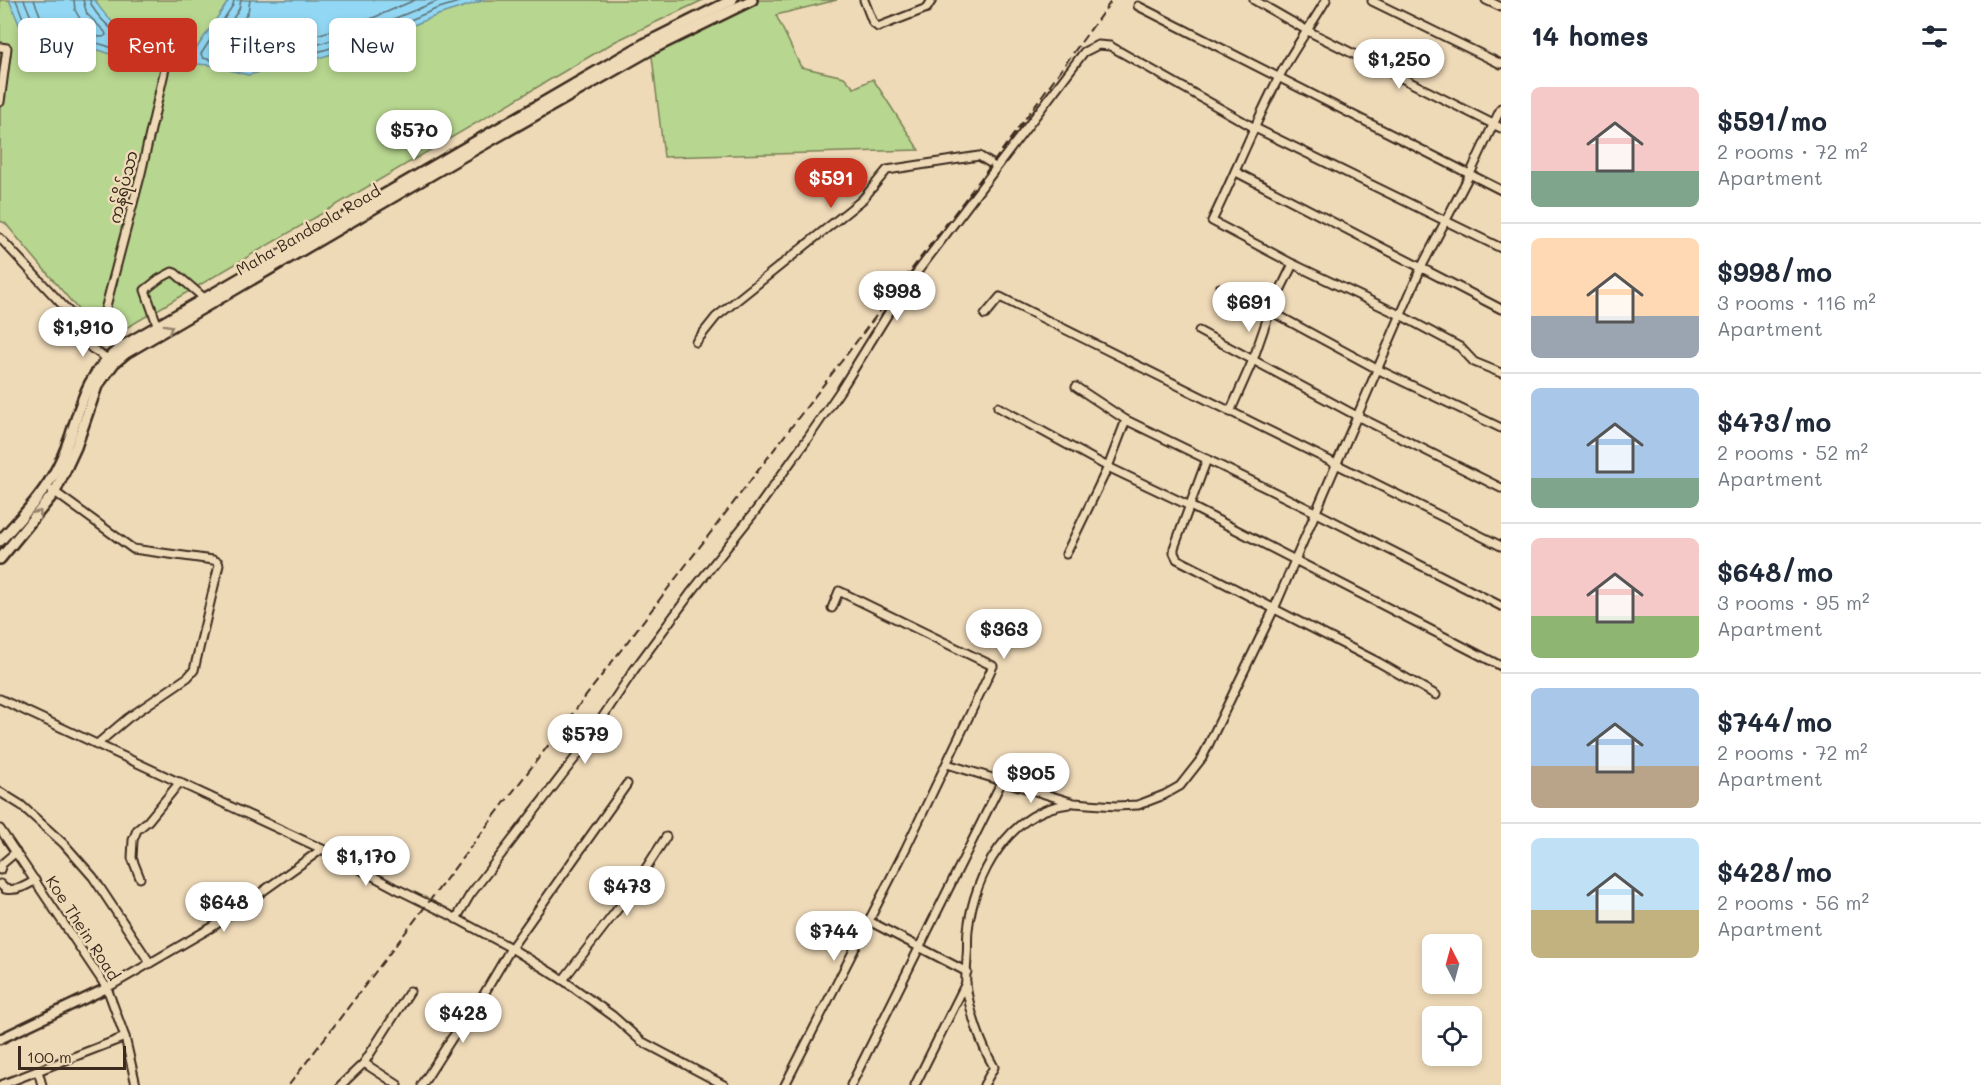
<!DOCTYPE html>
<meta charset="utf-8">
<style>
:root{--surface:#fff;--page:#f2f2f3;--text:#1f2937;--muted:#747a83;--line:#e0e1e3;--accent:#c8321e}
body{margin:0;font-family:Mali,"Noto Sans Myanmar",sans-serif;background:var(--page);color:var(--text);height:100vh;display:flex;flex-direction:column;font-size:22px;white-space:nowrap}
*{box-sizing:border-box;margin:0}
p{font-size:20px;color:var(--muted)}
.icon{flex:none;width:33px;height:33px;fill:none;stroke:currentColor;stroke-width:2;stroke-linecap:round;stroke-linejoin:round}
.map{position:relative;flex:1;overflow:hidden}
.drawer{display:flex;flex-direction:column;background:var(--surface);width:480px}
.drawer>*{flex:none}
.banner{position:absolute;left:18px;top:18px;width:570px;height:54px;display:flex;gap:12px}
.needle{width:39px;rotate:354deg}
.fabs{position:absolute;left:1422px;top:934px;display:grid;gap:12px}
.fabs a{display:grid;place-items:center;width:60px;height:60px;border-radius:9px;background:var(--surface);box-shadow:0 3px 9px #0003;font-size:30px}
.scale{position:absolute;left:18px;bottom:15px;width:108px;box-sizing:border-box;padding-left:6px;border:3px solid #3b2a1e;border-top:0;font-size:16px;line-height:21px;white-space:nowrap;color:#3b2a1e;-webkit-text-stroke:4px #efdab8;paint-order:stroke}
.price{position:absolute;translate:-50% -51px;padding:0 14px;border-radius:21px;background:#fff;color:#222;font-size:20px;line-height:39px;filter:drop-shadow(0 2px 3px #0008)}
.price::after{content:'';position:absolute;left:50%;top:36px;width:18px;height:14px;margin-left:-9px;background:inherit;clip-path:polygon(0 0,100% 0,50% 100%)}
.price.current{background:var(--accent);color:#fff}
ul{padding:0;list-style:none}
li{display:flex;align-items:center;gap:18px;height:150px;padding:0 30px}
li+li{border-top:2px solid var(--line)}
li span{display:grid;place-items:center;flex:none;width:168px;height:120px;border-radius:9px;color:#555}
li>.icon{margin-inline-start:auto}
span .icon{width:72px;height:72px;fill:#fffc;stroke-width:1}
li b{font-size:26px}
h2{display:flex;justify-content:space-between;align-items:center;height:72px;padding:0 30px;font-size:26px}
.tag{padding:0 21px;border-radius:9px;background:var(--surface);box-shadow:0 3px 9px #0003;font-size:21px;line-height:54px}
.tag.current{background:var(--accent);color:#fff}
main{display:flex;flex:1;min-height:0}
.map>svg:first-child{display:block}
</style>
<main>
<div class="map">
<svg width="1501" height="1085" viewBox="0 0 1501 1085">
<rect width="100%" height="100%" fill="#efdab8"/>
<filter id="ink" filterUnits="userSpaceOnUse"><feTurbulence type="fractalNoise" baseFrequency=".0167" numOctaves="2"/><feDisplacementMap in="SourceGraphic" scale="12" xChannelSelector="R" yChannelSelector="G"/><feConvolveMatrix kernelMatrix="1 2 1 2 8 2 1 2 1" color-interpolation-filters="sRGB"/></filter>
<g filter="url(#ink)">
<g fill="#b7d68f" stroke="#798056" stroke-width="1.5">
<polygon points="0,0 703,0 616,41 128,327 86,319 5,223 0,221"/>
<polygon points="755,0 837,0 776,15 801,67 844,77 854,88 873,79 919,150 664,157 651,48"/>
</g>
<g fill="#92d8f4" stroke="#6f929e" stroke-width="1.5">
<path d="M9,0h86c12,22 38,40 60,51l-2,6 -16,11c-12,-6 -39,-23 -51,-18 -9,4 -16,13 -23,19 -34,-6 -42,-42 -54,-69z"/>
<polygon points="229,0 485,0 438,15 375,41 312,60 248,75 210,65 197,64 194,52"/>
</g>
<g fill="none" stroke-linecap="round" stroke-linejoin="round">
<g stroke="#5e7074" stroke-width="1.5">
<path d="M16,0c9,22 18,59 45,62 7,-6 14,-14 23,-18 16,-6 38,10 51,16l8,-4v-4c-15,-8 -50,-35 -53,-52"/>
<path d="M24,0c9,20 14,43 34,54l26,-18 19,1 3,-2 -1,-3 -18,-18 -4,-14"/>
<polyline points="34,0 48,35 57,42 84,26 75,10 74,0"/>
<polyline points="234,0 233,5 201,54 203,58 249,69 310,54 373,36 436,9 465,0"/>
<polyline points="241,0 239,9 213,50 215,52 249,61 309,47 371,28 440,0"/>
<polyline points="250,0 248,12 227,44 229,47 249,52 306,38 368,20 415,0"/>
</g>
<g stroke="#3b2a1e" stroke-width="11">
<g id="minor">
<polyline points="864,0 873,23 878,27 927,8 932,0"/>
<polyline points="1254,0 1308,31 1501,128"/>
<path d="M1326,0c-15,26 -34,51 -48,79 -24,46 -43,95 -66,142l81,43 107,51 60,32 14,15 27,11"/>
<polyline points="1486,0 1501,7"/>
<polyline points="1372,1 1501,64"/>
<polyline points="1138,6 1501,190"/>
<polyline points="0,47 7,48 0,102"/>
<polyline points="1236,172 1501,309"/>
<polyline points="0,238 84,328"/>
<polyline points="1220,288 1270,311 1377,369 1501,428"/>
<polyline points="985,315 1000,297 1501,546"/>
<polyline points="157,324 145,290 159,279 172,272 175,273 204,298"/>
<path d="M84,328c22,0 27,5 39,22"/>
<polyline points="84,328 91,348 111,361"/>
<polyline points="100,329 141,173 169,51"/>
<polyline points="1199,331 1357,416 1501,488"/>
<polyline points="696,342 716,317 862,200 887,170 979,156 992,164"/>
<polyline points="1076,387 1126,420 1315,512 1501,606"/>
<polyline points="998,407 1108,467 1190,506 1501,666"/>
<polyline points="1230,412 1253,360 1270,311 1293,264"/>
<polyline points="1207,459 1174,548 1174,553 1177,559 1378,662 1436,695"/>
<polyline points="52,490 133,549 213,560 218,562 219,565 194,670 188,677 128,718 96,745"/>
<polyline points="1066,554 1108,467 1126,420"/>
<polyline points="0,699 322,849 395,888 446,913 511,948 563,980 613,1016 641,1041 724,1085"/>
<polyline points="947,764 1074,803 1116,806 1138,805 1164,795 1180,786 1202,758 1274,609 1421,268 1470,174 1501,108"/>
<polyline points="0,792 21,805 64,844 93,877 150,963"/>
<polyline points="0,829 107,988 125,1037 136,1085"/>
<polyline points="0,870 2,864 16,852"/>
<polyline points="140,878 132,858 133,840 137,830 148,821 180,782"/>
<path d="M0,884l5,5c11,2 22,-3 30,-9"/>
<polyline points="456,919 470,895 576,757 634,670 690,594 757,509 808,438 842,388 899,296 1084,52 1098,45 1110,46 1253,127 1501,248"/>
<polyline points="869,921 967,972"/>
<polyline points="563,980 630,893 666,837"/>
<polyline points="107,988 214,926 322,849"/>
<polyline points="364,1063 398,1085"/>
<polyline points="38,1071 42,1085"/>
<polyline points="1,1085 125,1037"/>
<polyline points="341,1085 364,1063 410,991"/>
<polyline points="422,1085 452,1038 474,1011 511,948 627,784"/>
<polyline points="785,1085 905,850 993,666 839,591 832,608"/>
<polyline points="851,1085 1002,781"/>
<polyline points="915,1085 966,983"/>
<path d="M984,1085l10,-18c-14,-24 -24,-55 -28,-82 -1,-9 1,-19 1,-28 1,-9 0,-18 1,-27 6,-55 41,-119 101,-126"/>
</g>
</g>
<g stroke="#3b2a1e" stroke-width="13">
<polyline id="tertiary" points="0,1039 107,988"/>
</g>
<g stroke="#3b2a1e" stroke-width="14">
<g id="secondary">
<path d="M0,541c20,-23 43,-45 57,-73 25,-47 18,-85 64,-121l523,-303 88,-44"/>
<polyline points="0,559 55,492 76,447 97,386 114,363 126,353 458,159 650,50 752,0"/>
</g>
</g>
<use href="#minor" stroke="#efdab8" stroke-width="7"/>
<use href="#tertiary" stroke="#efdab8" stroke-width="8"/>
<use href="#secondary" stroke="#efdab8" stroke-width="9"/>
<polyline stroke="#3b2a1e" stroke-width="2" stroke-dasharray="9 4.5" stroke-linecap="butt" points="289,1085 992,164 1112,0"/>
</g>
<defs><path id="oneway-chevron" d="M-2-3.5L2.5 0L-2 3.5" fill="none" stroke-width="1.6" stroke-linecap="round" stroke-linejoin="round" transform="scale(1.5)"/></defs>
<g stroke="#95826b">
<use href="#oneway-chevron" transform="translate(169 328) rotate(-30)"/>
<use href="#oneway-chevron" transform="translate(38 514) rotate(-51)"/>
</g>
</g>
<g text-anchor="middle" stroke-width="5" stroke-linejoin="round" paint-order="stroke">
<g font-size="16" fill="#3b2a1e" stroke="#efdab8">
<text transform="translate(123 187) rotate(-76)" y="6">ကန်ရိပ်သာ</text>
<text transform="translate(308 230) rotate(-30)" y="6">Maha Bandoola Road</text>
<text transform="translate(83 928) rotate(57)" y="6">Koe Thein Road</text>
</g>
</g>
</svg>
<div class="fabs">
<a><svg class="needle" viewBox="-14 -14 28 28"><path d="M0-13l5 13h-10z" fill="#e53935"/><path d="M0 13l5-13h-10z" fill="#747a83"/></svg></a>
<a><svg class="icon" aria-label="locate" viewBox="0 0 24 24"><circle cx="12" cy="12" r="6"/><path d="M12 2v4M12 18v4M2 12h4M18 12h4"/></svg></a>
</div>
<div class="scale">100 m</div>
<b class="price" style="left:1399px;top:90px">$1,250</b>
<b class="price" style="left:414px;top:161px">$570</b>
<b class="price current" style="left:831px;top:209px">$591</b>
<b class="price" style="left:897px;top:322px">$998</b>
<b class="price" style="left:1249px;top:333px">$691</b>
<b class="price" style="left:83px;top:358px">$1,910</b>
<b class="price" style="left:1004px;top:660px">$363</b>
<b class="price" style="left:585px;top:765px">$579</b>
<b class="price" style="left:1031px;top:804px">$905</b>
<b class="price" style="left:366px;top:887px">$1,170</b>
<b class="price" style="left:627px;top:917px">$473</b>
<b class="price" style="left:224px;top:933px">$648</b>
<b class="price" style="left:834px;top:962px">$744</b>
<b class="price" style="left:463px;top:1044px">$428</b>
<div class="banner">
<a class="tag">Buy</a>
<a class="tag current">Rent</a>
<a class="tag">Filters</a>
<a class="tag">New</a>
</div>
</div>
<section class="drawer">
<h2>14 homes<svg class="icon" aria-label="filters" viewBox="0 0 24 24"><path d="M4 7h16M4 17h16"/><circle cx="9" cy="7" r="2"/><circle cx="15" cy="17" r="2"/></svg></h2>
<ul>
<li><span style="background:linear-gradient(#f6c9c9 70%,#7fa58c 0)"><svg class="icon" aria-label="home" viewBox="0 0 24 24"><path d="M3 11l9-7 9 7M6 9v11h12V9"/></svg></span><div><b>$591/mo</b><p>2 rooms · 72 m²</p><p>Apartment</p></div></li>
<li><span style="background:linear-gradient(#ffd9b3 65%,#9aa5b1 0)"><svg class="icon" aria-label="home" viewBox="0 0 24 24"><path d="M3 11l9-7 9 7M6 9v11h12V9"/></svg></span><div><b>$998/mo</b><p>3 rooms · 116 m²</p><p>Apartment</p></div></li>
<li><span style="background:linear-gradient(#a9c7e8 75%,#7fa58c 0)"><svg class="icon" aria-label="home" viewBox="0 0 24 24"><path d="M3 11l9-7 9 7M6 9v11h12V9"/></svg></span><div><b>$473/mo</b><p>2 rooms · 52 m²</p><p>Apartment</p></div></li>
<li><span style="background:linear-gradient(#f6c9c9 65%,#8fb573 0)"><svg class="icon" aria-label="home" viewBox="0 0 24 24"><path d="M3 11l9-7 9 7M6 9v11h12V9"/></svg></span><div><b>$648/mo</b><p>3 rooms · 95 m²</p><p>Apartment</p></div></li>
<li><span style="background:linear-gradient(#a9c7e8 65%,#b9a48a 0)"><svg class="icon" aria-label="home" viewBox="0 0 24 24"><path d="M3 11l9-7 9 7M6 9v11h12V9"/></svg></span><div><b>$744/mo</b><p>2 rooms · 72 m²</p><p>Apartment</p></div></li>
<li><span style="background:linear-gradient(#bfe0f5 60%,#c2b280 0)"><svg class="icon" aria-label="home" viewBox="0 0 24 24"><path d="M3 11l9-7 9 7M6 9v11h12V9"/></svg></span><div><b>$428/mo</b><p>2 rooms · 56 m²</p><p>Apartment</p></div></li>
</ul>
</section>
</main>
